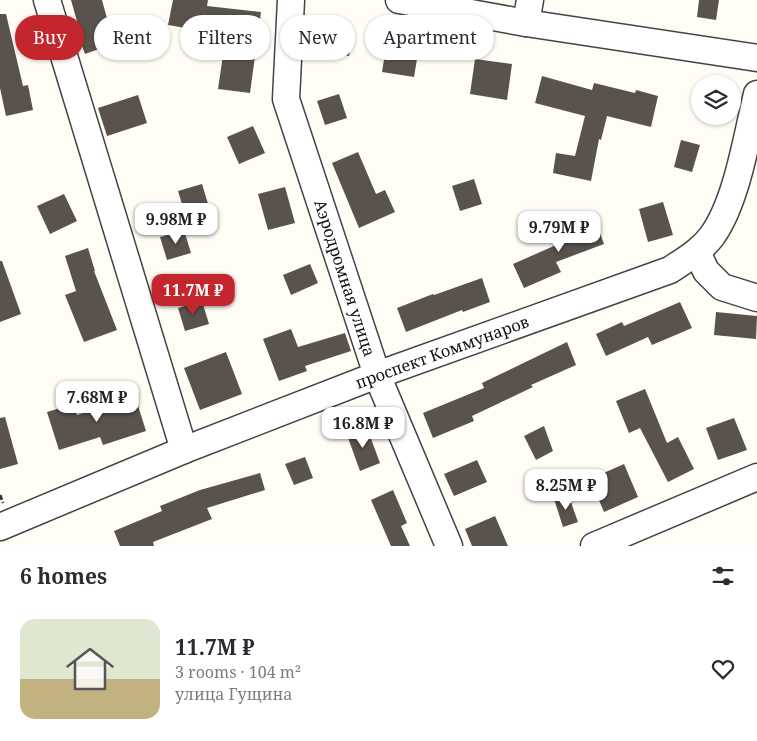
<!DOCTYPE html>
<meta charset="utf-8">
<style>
:root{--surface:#fff;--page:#f7f7f7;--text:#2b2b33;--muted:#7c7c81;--line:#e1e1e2;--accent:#c4262e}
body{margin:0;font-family:"Noto Serif",serif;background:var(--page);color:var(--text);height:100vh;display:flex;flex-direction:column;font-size:19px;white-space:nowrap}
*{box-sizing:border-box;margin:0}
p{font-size:16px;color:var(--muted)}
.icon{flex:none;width:28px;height:28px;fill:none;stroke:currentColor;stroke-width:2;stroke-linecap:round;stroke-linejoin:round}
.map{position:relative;height:546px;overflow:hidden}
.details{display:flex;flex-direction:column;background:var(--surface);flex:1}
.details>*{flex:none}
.hud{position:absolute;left:15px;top:15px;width:500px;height:45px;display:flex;gap:10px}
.buttons{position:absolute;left:691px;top:75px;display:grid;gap:10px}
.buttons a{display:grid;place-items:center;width:50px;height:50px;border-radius:50%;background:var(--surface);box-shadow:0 1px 4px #0004;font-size:25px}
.price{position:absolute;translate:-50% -42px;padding:0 11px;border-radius:10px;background:#fff;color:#222;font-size:16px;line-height:32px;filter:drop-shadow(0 1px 2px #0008)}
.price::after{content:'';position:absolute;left:50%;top:30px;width:15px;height:11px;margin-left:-8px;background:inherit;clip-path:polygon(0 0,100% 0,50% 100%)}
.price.active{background:var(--accent);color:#fff}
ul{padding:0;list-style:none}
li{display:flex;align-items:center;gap:15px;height:125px;padding:0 20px}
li+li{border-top:1px solid var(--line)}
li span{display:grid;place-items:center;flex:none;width:140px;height:100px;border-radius:15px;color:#555}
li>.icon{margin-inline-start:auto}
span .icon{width:60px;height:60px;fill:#fffc;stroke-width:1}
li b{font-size:21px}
h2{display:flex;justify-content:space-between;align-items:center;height:60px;padding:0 20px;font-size:21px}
.pill{padding:0 18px;border-radius:22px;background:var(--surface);box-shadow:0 1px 4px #0004;font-size:18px;line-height:45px}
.pill.active{background:var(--accent);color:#fff}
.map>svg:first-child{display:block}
</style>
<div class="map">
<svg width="757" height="546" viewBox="0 0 757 546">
<rect width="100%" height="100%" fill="#fffdf5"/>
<g fill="#5a524d">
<polygon points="71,0 102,0 108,22 119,18 127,39 85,54 77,33 80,32"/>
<polygon points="173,0 208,0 207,6 261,12 250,93 218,89 226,35 168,25"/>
<polygon points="699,0 719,0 716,20 697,17"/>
<polygon points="0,14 6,14 23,86 28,85 33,110 6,116 0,88"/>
<polygon points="319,32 352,36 349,56 316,50"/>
<polygon points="387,41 419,47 414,77 382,72"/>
<polygon points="475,59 512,64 507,100 470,94"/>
<polygon points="542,76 592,90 594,83 635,93 636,90 658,96 651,127 607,116 601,140 599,139 591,181 553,173 556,153 575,156 585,116 535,103"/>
<polygon points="339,94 347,118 325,125 317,101"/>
<polygon points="138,95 147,123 107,136 98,108"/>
<polygon points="253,126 265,153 239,164 227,137"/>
<polygon points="681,140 700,145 692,172 674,167"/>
<polygon points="358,152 376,194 385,190 395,212 359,228 332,163"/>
<polygon points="474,179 482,204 460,211 452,186"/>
<polygon points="202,184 209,207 185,214 178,191"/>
<polygon points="285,187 295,223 268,230 258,194"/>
<polygon points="64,194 77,221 50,234 37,206"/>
<polygon points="663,202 673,235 648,242 639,209"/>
<polygon points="594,216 604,244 556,262 561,272 524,288 513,264 572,238 568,226"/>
<polygon points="184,230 191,253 167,260 160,237"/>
<polygon points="88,248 95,271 94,271 117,330 84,342 65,295 76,291 65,256"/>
<polygon points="0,261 2,261 21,314 0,322"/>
<polygon points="310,264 318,283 291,295 283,275"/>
<polygon points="482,278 490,302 463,312 462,310 406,332 397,308 433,294 434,295"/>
<polygon points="202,301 209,324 185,331 178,308"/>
<polygon points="680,302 692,328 652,345 648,337 606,356 596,334 622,322 624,326"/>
<polygon points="716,312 757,316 756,339 714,335"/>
<polygon points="291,329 298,347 345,333 351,351 305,366 307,371 279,381 263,339"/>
<polygon points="567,342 576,365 531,385 533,387 472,416 474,421 433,438 423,413 484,388 482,383"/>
<polygon points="226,352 242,394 200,410 184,368"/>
<polygon points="645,389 667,443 678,437 694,469 668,482 640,428 629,433 616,401"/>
<polygon points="135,396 146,431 103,445 100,437 59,450 47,412 74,404 77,415"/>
<polygon points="5,417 18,464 0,469 0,418"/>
<polygon points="734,418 747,450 718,460 706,428"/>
<polygon points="544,426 553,451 536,460 524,436"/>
<polygon points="367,428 380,463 360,471 347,435"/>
<polygon points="305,457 313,478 294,485 285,464"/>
<polygon points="477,460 487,482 454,496 444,474"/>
<polygon points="624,464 638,497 604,512 590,479"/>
<polygon points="260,473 265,490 207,508 212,519 153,542 154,546 120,546 114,531 162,511 160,506 200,490"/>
<polygon points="393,490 407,523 401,526 410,546 391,546 371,500"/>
<polygon points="568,494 578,522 563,527 554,499"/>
<polygon points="495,516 508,546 472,546 465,529"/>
</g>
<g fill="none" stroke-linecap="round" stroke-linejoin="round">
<g stroke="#444" stroke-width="29">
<g id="minor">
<polyline points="47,0 184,450"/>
<polyline points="291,0 286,99 377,375 449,546"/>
<polyline points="399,0 526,23 757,58"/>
<polyline points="526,23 530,0"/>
<polyline points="697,252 706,271 722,287 757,298"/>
<path d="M0,527l184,-77 193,-75 293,-105c15,-10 31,-19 42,-34 25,-34 35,-101 45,-142"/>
<polyline points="594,546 757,477"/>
</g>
</g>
<polyline stroke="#333" stroke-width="3" stroke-dasharray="5 2.5" stroke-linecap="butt" points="0,495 3,503"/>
<use href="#minor" stroke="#fff" stroke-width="26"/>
</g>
<g text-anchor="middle" stroke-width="5" stroke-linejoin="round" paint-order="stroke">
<g font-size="16" fill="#111" stroke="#fff">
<text transform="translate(345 278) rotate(72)" y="6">Аэродромная улица</text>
<text transform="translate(442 352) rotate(-20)" y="6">проспект Коммунаров</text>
</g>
</g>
</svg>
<div class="buttons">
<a><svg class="icon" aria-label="layers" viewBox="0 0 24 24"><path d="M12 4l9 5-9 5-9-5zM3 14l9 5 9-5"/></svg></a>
</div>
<b class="price" style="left:176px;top:245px">9.98M ₽</b>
<b class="price" style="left:559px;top:253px">9.79M ₽</b>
<b class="price active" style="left:193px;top:316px">11.7M ₽</b>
<b class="price" style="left:97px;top:423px">7.68M ₽</b>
<b class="price" style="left:363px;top:449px">16.8M ₽</b>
<b class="price" style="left:566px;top:511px">8.25M ₽</b>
<div class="hud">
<a class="pill active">Buy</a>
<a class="pill">Rent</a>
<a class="pill">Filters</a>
<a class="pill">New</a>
<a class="pill">Apartment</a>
</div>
</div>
<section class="details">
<h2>6 homes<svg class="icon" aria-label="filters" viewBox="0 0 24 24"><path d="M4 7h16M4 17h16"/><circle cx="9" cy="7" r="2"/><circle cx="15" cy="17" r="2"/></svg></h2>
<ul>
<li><span style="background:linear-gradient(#dfe7d0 60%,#c2b280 0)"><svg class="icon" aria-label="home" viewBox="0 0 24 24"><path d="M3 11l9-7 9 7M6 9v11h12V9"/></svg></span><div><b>11.7M ₽</b><p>3 rooms · 104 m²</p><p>улица Гущина</p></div><svg class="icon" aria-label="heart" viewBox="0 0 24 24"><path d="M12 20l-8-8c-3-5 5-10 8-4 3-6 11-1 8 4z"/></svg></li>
</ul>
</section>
